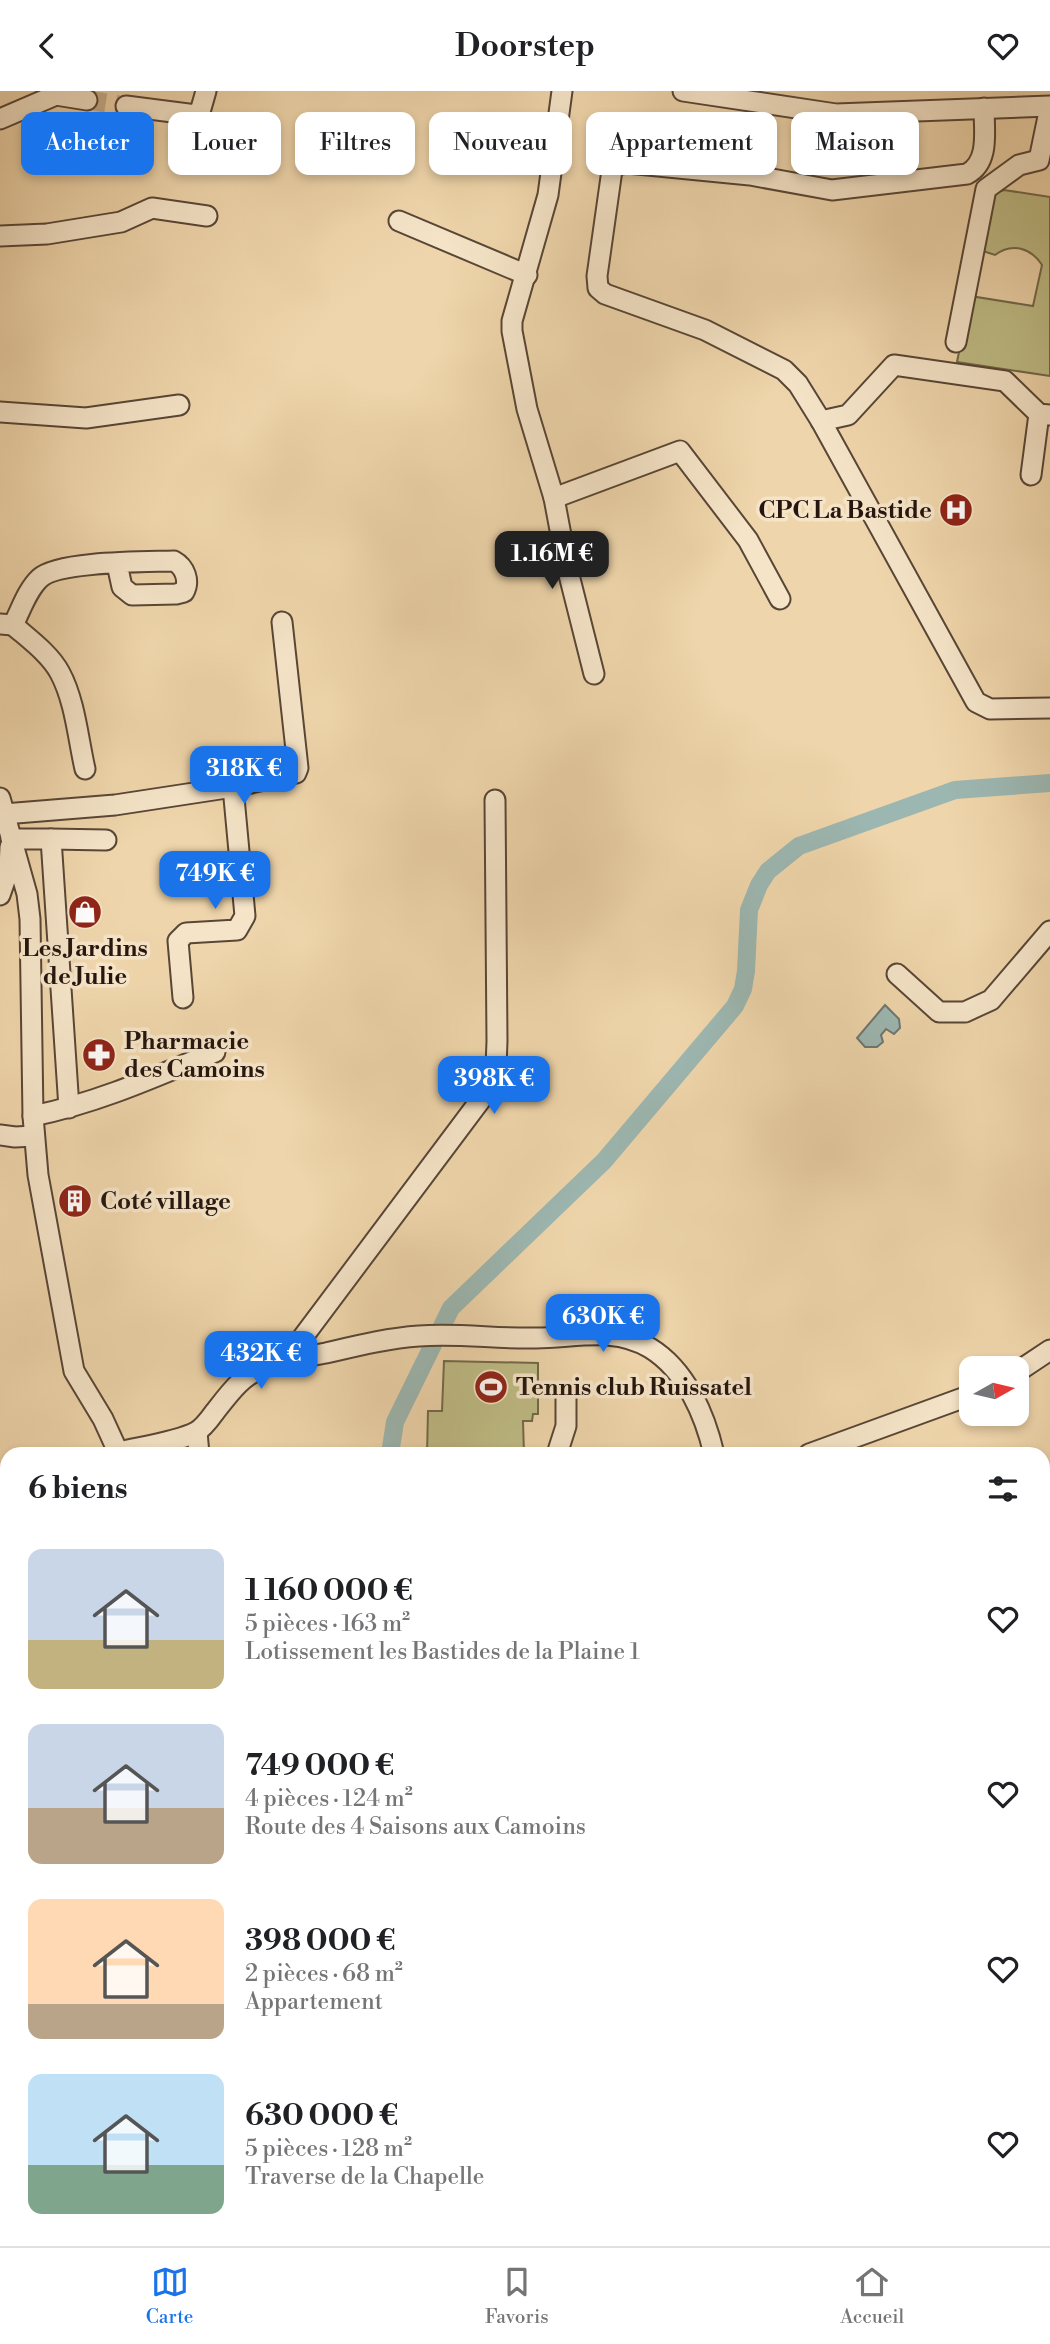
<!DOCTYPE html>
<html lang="fr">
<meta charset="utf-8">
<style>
:root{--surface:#fff;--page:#f6f6f6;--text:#202124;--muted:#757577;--line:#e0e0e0;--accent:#1a73e8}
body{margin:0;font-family:"Libre Bodoni",serif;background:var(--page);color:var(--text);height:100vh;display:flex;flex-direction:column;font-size:26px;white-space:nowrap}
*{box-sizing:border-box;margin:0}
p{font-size:23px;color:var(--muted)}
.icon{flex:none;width:38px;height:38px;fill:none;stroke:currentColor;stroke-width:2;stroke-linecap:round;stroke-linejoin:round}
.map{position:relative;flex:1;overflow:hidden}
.panel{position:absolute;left:0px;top:1356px;width:1050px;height:800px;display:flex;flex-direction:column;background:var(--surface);border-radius:21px 21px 0 0;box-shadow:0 4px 10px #0003}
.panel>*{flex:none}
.guide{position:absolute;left:21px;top:21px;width:1008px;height:63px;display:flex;gap:14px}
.needle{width:46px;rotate:82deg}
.fabs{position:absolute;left:959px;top:1265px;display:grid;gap:14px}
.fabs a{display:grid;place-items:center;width:70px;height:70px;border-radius:14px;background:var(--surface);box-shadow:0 4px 10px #0003;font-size:35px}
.price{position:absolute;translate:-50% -60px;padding:0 16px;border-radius:14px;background:var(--accent);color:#fff;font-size:23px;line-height:46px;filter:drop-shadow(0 2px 4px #0008)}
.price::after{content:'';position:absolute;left:50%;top:42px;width:21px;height:16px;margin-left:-10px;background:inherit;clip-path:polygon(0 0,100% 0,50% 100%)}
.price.active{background:#222;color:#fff}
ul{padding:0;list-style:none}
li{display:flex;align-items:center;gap:21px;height:175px;padding:0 28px}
li span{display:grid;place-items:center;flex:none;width:196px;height:140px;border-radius:14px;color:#555}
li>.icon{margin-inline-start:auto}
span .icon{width:84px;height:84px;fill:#fffc;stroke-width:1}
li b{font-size:30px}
h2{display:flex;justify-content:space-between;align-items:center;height:84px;padding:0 28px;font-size:30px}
.tag{padding:0 24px;border-radius:14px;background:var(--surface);box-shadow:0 4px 10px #0003;font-size:24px;line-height:63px}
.tag.active{background:var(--accent);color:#fff}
header{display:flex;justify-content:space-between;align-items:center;height:91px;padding:0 28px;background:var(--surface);font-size:32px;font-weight:600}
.tab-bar{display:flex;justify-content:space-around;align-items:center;height:98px;border-top:2px solid var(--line);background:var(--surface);font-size:19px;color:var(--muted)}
.tab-bar a{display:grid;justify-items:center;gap:4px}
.tab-bar .active{color:var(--accent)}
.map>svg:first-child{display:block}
</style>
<header><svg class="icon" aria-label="back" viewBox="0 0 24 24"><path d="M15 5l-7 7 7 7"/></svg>Doorstep<svg class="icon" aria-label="heart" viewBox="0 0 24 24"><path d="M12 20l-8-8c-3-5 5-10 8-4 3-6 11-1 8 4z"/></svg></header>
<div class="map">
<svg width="1050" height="2155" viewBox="0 0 1050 2155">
<rect width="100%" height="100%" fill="#efd5ab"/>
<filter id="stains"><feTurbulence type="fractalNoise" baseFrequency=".00286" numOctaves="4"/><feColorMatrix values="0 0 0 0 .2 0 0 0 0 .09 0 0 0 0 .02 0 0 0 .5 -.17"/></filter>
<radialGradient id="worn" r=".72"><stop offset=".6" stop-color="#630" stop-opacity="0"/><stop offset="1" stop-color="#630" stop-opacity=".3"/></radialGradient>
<g fill="#bfbc85" stroke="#72694a" stroke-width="2">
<path d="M1004,99l46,7v179l-93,-14 13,-66 63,10 9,-41c-11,-17 -30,-23 -47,-10l-15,-5 15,-57z"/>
<polygon points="444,1270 538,1272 538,1323 533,1323 532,1330 523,1330 524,1363 427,1363 428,1320 442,1320"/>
</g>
<polygon fill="#9cb7b1" stroke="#6d7770" stroke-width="2" points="885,914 899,928 900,937 894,943 886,938 881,944 883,951 877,956 865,956 857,947"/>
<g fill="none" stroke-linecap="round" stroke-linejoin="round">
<g stroke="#9cb7b1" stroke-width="18">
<polyline points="390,1363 395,1331 451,1217 604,1070 735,915 743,898 746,880 749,819 759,794 768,780 799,755 955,699 1050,692"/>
<polyline points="0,1947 7,1947"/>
</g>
<polyline stroke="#c7af8c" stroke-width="19" stroke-dasharray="19 10" stroke-linecap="butt" points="87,9 126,15"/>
<g stroke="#584636" stroke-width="23">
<g id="minor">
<polyline points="562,0 548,104 512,230 512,240 527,318 554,407 680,360 748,449 780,508"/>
<polyline points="683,0 836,23 1050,15"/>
<polyline points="126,15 196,24 200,21 206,0"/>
<path d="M984,17c0,23 6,54 -17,66l-135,16 -82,-15 -123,-12 -10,2 -5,5 -15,106 1,12 7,6 100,36 79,40 14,14 23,37 155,281 14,7 60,-1"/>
<polyline points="0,28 56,4 87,9"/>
<polyline points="399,130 527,184"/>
<polyline points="0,145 47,143 121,131 152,117 207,125"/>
<polyline points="956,251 986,98 1019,74 1039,69 1050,16"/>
<polyline points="0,321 86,327 179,314"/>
<polyline points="821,330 848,324 894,274 1005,290 1039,323 1050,324"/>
<polyline points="1031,384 1039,323"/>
<polyline points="554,407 567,476 594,583"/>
<path d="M0,533l13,1c8,-15 14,-35 27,-47 19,-17 105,-16 134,-17 11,6 16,20 10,31l-8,2 -44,1 -10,-8 -5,-23"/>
<path d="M13,534c16,14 37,29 47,48 15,28 18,65 25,96"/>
<polyline points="0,707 27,803 30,828 33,1025 38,1084 74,1280 103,1328 119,1363"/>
<polyline points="4,723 115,714 233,696 296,682 298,677 282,531"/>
<polyline points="11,748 51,748 69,1017"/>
<polyline points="51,748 106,749"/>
<polyline points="0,804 9,778 10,756"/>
<polyline points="897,883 939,921 965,921 991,909 1050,840"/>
<polyline points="183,907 178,850 186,842 237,839 245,825 233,696"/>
<path d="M33,1025c64,-13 122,-39 182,-64"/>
<polyline points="0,1044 15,1046 34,1045"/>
<polyline points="285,1270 491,995 496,976 497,950 495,709"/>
<polyline points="1017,1281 1050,1259"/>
<polyline points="197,1341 199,1363"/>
<path d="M119,1361c21,-5 58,-10 77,-20 7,-4 13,-12 18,-19 15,-19 27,-37 50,-46 19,-8 41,-10 62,-14 30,-7 62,-15 93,-17 39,-3 78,3 117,2 39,0 78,-12 114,10 36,22 55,67 64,106"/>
<polyline points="557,1363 566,1335 566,1303"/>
<polyline points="809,1363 971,1304"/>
<polyline points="0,1773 7,1774"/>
<polyline points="1043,2145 1050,2145"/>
<polyline points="314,2149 314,2155"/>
<polyline points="507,2149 508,2155"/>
<polyline points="859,2155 859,2149"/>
</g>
</g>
<use href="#minor" stroke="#f5e4c8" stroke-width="19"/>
</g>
<defs>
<g id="hospital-disc" transform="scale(1.75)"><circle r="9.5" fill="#8f2418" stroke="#f5e4c8"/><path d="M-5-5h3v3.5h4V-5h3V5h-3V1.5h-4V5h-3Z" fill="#fff"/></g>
<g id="shop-disc" transform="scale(1.75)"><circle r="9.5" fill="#8f2418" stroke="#f5e4c8"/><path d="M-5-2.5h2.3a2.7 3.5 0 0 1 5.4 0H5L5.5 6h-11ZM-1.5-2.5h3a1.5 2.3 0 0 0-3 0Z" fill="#fff"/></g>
<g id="pharmacy-disc" transform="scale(1.75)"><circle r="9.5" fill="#8f2418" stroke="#f5e4c8"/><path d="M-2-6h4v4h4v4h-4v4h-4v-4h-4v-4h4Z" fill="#fff"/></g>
<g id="building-disc" transform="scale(1.75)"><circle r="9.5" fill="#8f2418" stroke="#f5e4c8"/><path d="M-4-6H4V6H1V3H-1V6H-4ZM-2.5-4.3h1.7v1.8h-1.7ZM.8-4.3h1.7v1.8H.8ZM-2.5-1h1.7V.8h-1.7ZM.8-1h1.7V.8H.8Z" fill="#fff"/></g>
<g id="stadium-disc" transform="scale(1.75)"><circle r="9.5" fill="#8f2418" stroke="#f5e4c8"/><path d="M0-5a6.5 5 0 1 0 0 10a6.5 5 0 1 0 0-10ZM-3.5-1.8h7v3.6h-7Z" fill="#fff"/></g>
</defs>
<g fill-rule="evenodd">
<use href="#hospital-disc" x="956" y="419"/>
<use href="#shop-disc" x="85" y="821"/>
<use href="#pharmacy-disc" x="99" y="964"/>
<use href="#building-disc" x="75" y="1110"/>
<use href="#stadium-disc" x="491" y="1296"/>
</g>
<g text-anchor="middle" stroke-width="7" stroke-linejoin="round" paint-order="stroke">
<g font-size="24" font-weight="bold" fill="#26160f" stroke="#f5e4c8" text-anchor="start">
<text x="932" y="427" text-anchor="end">CPC La Bastide</text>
<text x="85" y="865" text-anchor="middle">Les Jardins<tspan x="85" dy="28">de Julie</tspan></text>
<text x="124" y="958">Pharmacie<tspan x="124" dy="28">des Camoins</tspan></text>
<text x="100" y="1118">Coté village</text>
<text x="516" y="1304">Tennis club Ruissatel</text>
</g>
</g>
<rect width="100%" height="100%" filter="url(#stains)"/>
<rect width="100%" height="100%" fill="url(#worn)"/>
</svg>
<div class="fabs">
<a><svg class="needle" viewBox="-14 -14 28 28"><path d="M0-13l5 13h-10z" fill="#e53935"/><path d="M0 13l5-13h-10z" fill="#757577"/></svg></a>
</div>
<b class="price active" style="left:552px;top:500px">1.16M €</b>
<b class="price" style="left:244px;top:715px">318K €</b>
<b class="price" style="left:215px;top:820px">749K €</b>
<b class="price" style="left:494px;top:1025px">398K €</b>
<b class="price" style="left:603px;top:1263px">630K €</b>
<b class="price" style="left:261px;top:1300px">432K €</b>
<div class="guide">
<a class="tag active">Acheter</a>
<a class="tag">Louer</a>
<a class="tag">Filtres</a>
<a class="tag">Nouveau</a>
<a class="tag">Appartement</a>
<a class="tag">Maison</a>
</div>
<section class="panel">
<h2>6 biens<svg class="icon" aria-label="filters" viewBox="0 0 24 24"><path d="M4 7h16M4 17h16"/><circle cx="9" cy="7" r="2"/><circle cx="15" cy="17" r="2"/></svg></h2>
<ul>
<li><span style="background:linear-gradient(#c9d6e8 65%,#c2b280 0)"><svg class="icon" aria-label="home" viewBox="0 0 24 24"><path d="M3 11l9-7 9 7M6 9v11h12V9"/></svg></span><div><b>1 160 000 €</b><p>5 pièces · 163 m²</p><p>Lotissement les Bastides de la Plaine 1</p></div><svg class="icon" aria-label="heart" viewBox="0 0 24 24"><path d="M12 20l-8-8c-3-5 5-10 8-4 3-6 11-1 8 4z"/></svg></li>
<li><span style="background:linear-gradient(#c9d6e8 60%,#b9a48a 0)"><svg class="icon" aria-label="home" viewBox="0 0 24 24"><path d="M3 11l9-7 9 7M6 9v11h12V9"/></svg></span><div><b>749 000 €</b><p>4 pièces · 124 m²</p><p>Route des 4 Saisons aux Camoins</p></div><svg class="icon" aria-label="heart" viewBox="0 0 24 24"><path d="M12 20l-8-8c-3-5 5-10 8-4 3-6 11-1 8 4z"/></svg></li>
<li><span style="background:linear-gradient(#ffd9b3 75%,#b9a48a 0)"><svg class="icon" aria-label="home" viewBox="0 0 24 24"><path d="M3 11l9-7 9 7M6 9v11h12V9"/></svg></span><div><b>398 000 €</b><p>2 pièces · 68 m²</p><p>Appartement</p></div><svg class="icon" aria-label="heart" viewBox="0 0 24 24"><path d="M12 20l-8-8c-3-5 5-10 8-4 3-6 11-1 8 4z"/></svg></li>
<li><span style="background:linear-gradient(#bfe0f5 65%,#7fa58c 0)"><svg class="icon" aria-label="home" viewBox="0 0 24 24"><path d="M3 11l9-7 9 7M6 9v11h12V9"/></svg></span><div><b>630 000 €</b><p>5 pièces · 128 m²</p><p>Traverse de la Chapelle</p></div><svg class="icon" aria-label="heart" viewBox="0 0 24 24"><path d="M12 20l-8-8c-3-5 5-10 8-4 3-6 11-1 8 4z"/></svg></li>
</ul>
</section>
</div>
<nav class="tab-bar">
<a class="active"><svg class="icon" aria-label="map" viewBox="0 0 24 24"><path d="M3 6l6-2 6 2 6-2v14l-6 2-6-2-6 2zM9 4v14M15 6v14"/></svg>Carte</a>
<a><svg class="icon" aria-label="saved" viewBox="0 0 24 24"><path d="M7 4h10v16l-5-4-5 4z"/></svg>Favoris</a>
<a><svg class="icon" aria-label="home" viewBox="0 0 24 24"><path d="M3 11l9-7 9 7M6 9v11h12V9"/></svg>Accueil</a>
</nav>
